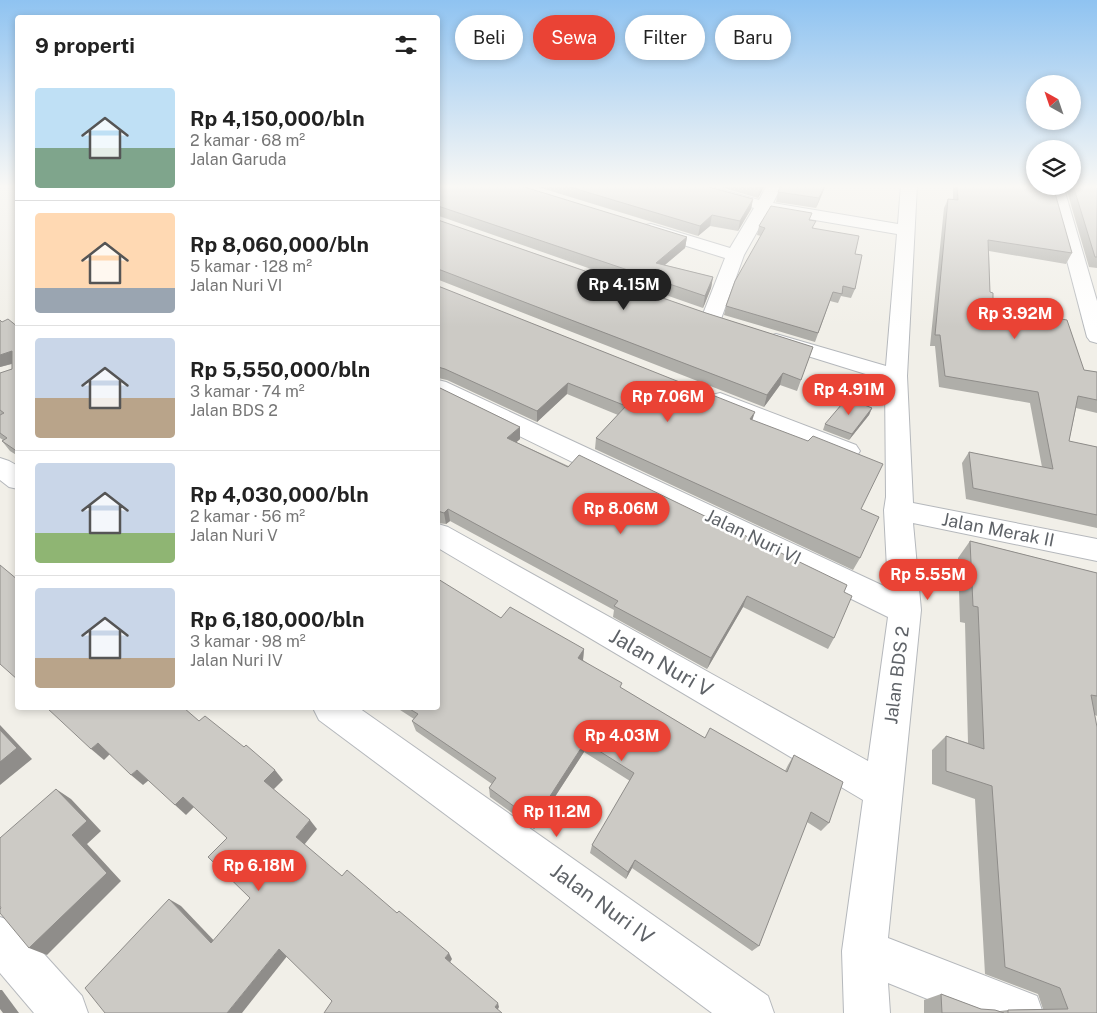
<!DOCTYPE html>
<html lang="id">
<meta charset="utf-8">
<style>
:root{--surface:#fff;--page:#f6f6f6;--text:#222;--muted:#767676;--line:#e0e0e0;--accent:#ea4335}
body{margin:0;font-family:"Public Sans",sans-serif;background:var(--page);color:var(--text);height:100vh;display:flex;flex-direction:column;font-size:19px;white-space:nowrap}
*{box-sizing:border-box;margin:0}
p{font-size:16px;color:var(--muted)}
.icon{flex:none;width:28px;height:28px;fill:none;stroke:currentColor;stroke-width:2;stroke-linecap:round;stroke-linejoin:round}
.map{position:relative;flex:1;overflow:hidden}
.panel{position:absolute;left:15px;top:15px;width:425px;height:695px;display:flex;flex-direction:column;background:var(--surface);border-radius:5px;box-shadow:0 2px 8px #0003}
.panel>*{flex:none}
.top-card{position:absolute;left:455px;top:15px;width:475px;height:45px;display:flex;gap:10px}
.needle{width:32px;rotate:320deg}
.buttons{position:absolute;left:1026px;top:75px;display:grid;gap:10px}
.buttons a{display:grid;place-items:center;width:55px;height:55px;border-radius:50%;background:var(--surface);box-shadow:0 2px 8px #0003;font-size:25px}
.price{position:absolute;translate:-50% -42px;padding:0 11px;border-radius:18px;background:var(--accent);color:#fff;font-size:16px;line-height:32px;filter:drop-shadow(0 1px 2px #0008)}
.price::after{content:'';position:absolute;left:50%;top:30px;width:15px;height:11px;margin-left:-8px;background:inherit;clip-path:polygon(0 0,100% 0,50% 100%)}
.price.current{background:#222;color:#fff}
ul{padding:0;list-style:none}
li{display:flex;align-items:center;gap:15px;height:125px;padding:0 20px}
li+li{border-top:1px solid var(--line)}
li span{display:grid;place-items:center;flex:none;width:140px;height:100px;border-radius:5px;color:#555}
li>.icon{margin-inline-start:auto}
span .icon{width:60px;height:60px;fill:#fffc;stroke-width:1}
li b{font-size:21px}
h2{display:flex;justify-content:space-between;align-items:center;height:60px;padding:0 20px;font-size:21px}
.tag{padding:0 18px;border-radius:22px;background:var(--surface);box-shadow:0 2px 8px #0003;font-size:18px;line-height:45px}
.tag.current{background:var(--accent);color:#fff}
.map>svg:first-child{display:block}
</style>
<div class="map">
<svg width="1097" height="1013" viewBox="0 0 1097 1013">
<rect width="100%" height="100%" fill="#f1efe8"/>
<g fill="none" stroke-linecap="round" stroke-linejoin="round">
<g stroke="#b5b8bc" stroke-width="2">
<g id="minor">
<polygon points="679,185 705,185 759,200 767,185 782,185 773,203 898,224 901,185 917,185 907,376 913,503 1097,539 1097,561 913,523 921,610 888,938 1037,996 1043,1013 962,1013 888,983 890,1013 844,1013 842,951 863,800 438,548 438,524 448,527 868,761 888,617 438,396 438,380 446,382 888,588 884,510 886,497 885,380 769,344 765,340 769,336 776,334 886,366 897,234 768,212 744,255 721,319 718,323 711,325 704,323 701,319 725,258 645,233 643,229 645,225 651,224 730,248 754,208 681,188"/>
<polygon points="1057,187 1062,189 1065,192 1097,301 1097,343 1090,341 1087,337 1049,192 1052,189"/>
<polygon points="720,393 856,445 860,451 856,457 847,460 838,457 712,405 708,400 712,395"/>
<polygon points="0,458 9,461 18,466 18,489 9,487 0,480"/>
<polygon points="313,708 359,708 768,996 774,1013 712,1013 319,720"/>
<polygon points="0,917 16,923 82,996 88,1013 34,1013 0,973"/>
</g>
</g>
<use href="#minor" fill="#fff" fill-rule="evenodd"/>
</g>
<g fill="#afaea9">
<polygon points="438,185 687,237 685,248 665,265 713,277 711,288 703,308 439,216 438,217"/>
<polygon points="531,185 702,185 753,199 751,209 738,231 710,226 698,236"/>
<polygon points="713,185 765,185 758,198"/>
<polygon points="826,185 816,208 776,202 778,192"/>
<polygon points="953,185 1035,185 1053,187 1072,253 1066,264 989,251 990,292 993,307 1084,370 1097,372 1097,413 1076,408 1069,441 1097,447 1097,528 966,499 962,463 969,452 1042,467 1030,403 939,387 935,346 930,346 944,208 948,199 953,199"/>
<polygon points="1072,185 1097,185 1097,268 1089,267 1067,191 1063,187 1059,186 1072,186"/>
<polygon points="438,220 706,313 813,347 797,391 780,385 764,407 439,280 438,281"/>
<polygon points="810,220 814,229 855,254 855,289 851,298 841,296 838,303 830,301 815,342 724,315 726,306 761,236 757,235 759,226"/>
<polygon points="438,286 752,420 861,509 860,558 853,570 595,449 596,438 618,415 567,394 537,422 447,380 438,378 438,379"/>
<polygon points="0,320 2,322 18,327 18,456 10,451 2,441 3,440 0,438 0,373 12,369 12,364 0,367"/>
<polygon points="438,387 520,427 520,439 516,442 844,592 834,638 828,649 743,607 707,669 613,617 614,610 450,521 446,524 438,523"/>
<polygon points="872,408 869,415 849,440 823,430 825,424"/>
<polygon points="970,541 1097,573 1097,716 1095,715 1097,1013 924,1013 924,1000 941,994 981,1009 1000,1011 1008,1010 1043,1009 1038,994 985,974 975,799 932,784 932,750 946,736 968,743 965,623 960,622 958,558"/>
<polygon points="501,618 584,649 583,660 621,688 705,738 785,771 788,765 794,755 829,823 821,831 807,822 759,946 752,951 632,868 626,879 590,853 592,845 630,781 584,752 534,829 490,797 489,788 492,784 416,731 412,721 414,719 397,708 438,708"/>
</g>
<g fill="#8f8d8a">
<polygon points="762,185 765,185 758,198 760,188"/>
<polygon points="825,185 826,185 816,208 819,198"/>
<polygon points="753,199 751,209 738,231 740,221"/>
<polygon points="712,215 710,226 698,236 700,226"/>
<polygon points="687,237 685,248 655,273 656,263"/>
<polygon points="713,277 711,288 703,308 705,296"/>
<polygon points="12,351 18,362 0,367 0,355"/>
<polygon points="783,373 780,385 764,407 767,395"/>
<polygon points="568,383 567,394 537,422 537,411"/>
<polygon points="872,408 869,415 849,440 852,434"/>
<polygon points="755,412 751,424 750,419"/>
<polygon points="520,427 520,439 508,450 507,438"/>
<polygon points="448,509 450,521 446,524 444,513"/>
<polygon points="747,596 743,607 707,669 711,658"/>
<polygon points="584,649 583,660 577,668 578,658"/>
<polygon points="0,725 32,759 0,785"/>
<polygon points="585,742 584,752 534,829 534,821"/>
<polygon points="98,743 110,754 104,760 91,749"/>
<polygon points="137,770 149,780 143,785 131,775"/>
<polygon points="275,770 283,780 272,791 264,781"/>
<polygon points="56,789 71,799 101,831 87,844 121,881 47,955 29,948 72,835"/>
<polygon points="183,797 194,807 186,815 175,805"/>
<polygon points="310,820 317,829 304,845 296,837"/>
<polygon points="635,860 632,868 626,879 628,872"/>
<polygon points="169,899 181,906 222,949 211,943"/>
<polygon points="279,949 288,955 242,1013 227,1013"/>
<polygon points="449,953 452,959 449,964 445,958"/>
<polygon points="0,990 2,990 19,1013 3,1013 0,1009"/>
<polygon points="498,1003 499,1007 497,1011 495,1007"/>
</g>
<g fill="#cccac5" stroke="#8f8d8a">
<polygon points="438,185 518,185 687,237 656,263 713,277 705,296 438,206"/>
<polygon points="563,185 702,185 753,199 740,221 712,215 700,226"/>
<polygon points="751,185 762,185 760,188"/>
<polygon points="781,185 825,185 819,198 778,192"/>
<polygon points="957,185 1035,185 1035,186 1053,186 1072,253 988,240 990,292 993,293 993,307 1067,320 1084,370 1097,372 1097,400 1078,396 1069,441 1097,447 1097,515 973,488 969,452 1053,469 1038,392 945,376 940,335 935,335 948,199 958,200"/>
<polygon points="1073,185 1097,185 1097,257 1095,257"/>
<polygon points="771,206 812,213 809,220 816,221 812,228 859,236 855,254 862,255 855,289 843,286 842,294 833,292 818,333 726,306 735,281 765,228 759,226"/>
<polygon points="438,220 706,313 813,347 801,380 783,373 767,395 438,269"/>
<polygon points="438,286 755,412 750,419 808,441 813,436 883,464 861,509 879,517 860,558 596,438 626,406 568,383 537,411 445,369 438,367"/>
<polygon points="8,319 18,327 18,452 2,441 7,438 0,433 0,415 4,413 0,410 0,373 12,369 12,351 0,355 0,320 2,322"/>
<polygon points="438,387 520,427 507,438 568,467 579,455 847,585 844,592 852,596 834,638 747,596 711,658 614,606 618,601 448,509 444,513 438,511"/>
<polygon points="847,398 872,408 852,434 825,424"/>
<polygon points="970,541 1097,573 1097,696 1091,695 1097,727 1097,1013 1008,1013 1008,1010 1068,1009 1060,988 1005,967 992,786 946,771 946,736 984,749 978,607 973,606"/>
<polygon points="0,565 18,580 18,680 0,664"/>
<polygon points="438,579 501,618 510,607 584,649 578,658 622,683 620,687 705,738 710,728 787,772 794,755 843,782 829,823 811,812 759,946 635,860 628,872 592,845 634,773 585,742 534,821 489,788 496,778 412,721 418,714 408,708 438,708"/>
<polygon points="47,708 184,708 199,721 205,716 244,747 246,745 275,770 264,781 310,820 296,837 342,876 347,870 397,913 399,911 449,953 445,958 498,1003 495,1007 502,1013 324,1013 332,1001 279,949 227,1013 105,1013 85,988 169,899 211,943 250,898 208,857 227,838 183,797 175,805 137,770 131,775 98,743 91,749"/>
<polygon points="0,730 17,748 0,762"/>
<polygon points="56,789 87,821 72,835 107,873 29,948 0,913 0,909 1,908 0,906 0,838"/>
<polygon points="941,994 981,1009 995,1010 1004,1013 942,1013"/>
</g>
<linearGradient id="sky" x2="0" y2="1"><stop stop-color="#8fc3f1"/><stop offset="0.57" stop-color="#f9f8f5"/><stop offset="1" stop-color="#f9f8f5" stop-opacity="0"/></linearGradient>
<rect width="1097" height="327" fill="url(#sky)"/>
<g text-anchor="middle" stroke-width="5" stroke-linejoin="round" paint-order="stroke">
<g font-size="18" fill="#5f6368" stroke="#fff">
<text transform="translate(998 530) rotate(11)" y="6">Jalan Merak II</text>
<text transform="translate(753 537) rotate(26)" y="6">Jalan Nuri VI</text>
<text transform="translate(897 675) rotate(-83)" y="6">Jalan BDS 2</text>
</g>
<g font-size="21" fill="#5f6368" stroke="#fff">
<text transform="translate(661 663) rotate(30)" y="7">Jalan Nuri V</text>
<text transform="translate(602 904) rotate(36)" y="7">Jalan Nuri IV</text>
</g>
</g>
</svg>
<div class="buttons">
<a><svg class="needle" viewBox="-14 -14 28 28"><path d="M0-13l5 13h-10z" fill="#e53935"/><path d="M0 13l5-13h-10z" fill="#767676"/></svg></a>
<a><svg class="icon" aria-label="layers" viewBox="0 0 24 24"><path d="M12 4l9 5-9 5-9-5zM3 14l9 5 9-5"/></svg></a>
</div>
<b class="price current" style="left:624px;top:311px">Rp 4.15M</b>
<b class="price" style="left:1015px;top:340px">Rp 3.92M</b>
<b class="price" style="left:849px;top:416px">Rp 4.91M</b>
<b class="price" style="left:668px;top:423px">Rp 7.06M</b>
<b class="price" style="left:621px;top:535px">Rp 8.06M</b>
<b class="price" style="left:928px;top:601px">Rp 5.55M</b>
<b class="price" style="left:622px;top:762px">Rp 4.03M</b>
<b class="price" style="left:557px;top:838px">Rp 11.2M</b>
<b class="price" style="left:259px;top:892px">Rp 6.18M</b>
<div class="top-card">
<a class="tag">Beli</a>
<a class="tag current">Sewa</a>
<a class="tag">Filter</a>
<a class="tag">Baru</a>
</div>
<section class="panel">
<h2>9 properti<svg class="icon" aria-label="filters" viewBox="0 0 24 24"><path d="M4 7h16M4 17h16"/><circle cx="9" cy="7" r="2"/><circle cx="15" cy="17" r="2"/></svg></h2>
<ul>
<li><span style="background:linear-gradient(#bfe0f5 60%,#7fa58c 0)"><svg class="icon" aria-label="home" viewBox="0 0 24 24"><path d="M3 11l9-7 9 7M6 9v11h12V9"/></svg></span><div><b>Rp 4,150,000/bln</b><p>2 kamar · 68 m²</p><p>Jalan Garuda</p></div></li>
<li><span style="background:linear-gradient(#ffd9b3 75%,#9aa5b1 0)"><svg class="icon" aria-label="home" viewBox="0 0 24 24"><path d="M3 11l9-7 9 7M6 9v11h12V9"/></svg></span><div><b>Rp 8,060,000/bln</b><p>5 kamar · 128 m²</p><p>Jalan Nuri VI</p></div></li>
<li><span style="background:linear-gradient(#c9d6e8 60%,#b9a48a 0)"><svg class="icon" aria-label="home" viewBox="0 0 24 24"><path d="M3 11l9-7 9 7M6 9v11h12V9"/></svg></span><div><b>Rp 5,550,000/bln</b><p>3 kamar · 74 m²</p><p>Jalan BDS 2</p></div></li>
<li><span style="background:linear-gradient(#c9d6e8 70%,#8fb573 0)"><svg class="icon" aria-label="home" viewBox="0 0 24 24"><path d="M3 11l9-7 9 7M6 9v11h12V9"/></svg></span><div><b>Rp 4,030,000/bln</b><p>2 kamar · 56 m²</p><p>Jalan Nuri V</p></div></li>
<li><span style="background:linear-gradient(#c9d6e8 70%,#b9a48a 0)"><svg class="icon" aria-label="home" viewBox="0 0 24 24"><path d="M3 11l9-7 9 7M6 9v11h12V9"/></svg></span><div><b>Rp 6,180,000/bln</b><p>3 kamar · 98 m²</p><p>Jalan Nuri IV</p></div></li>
</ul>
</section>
</div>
